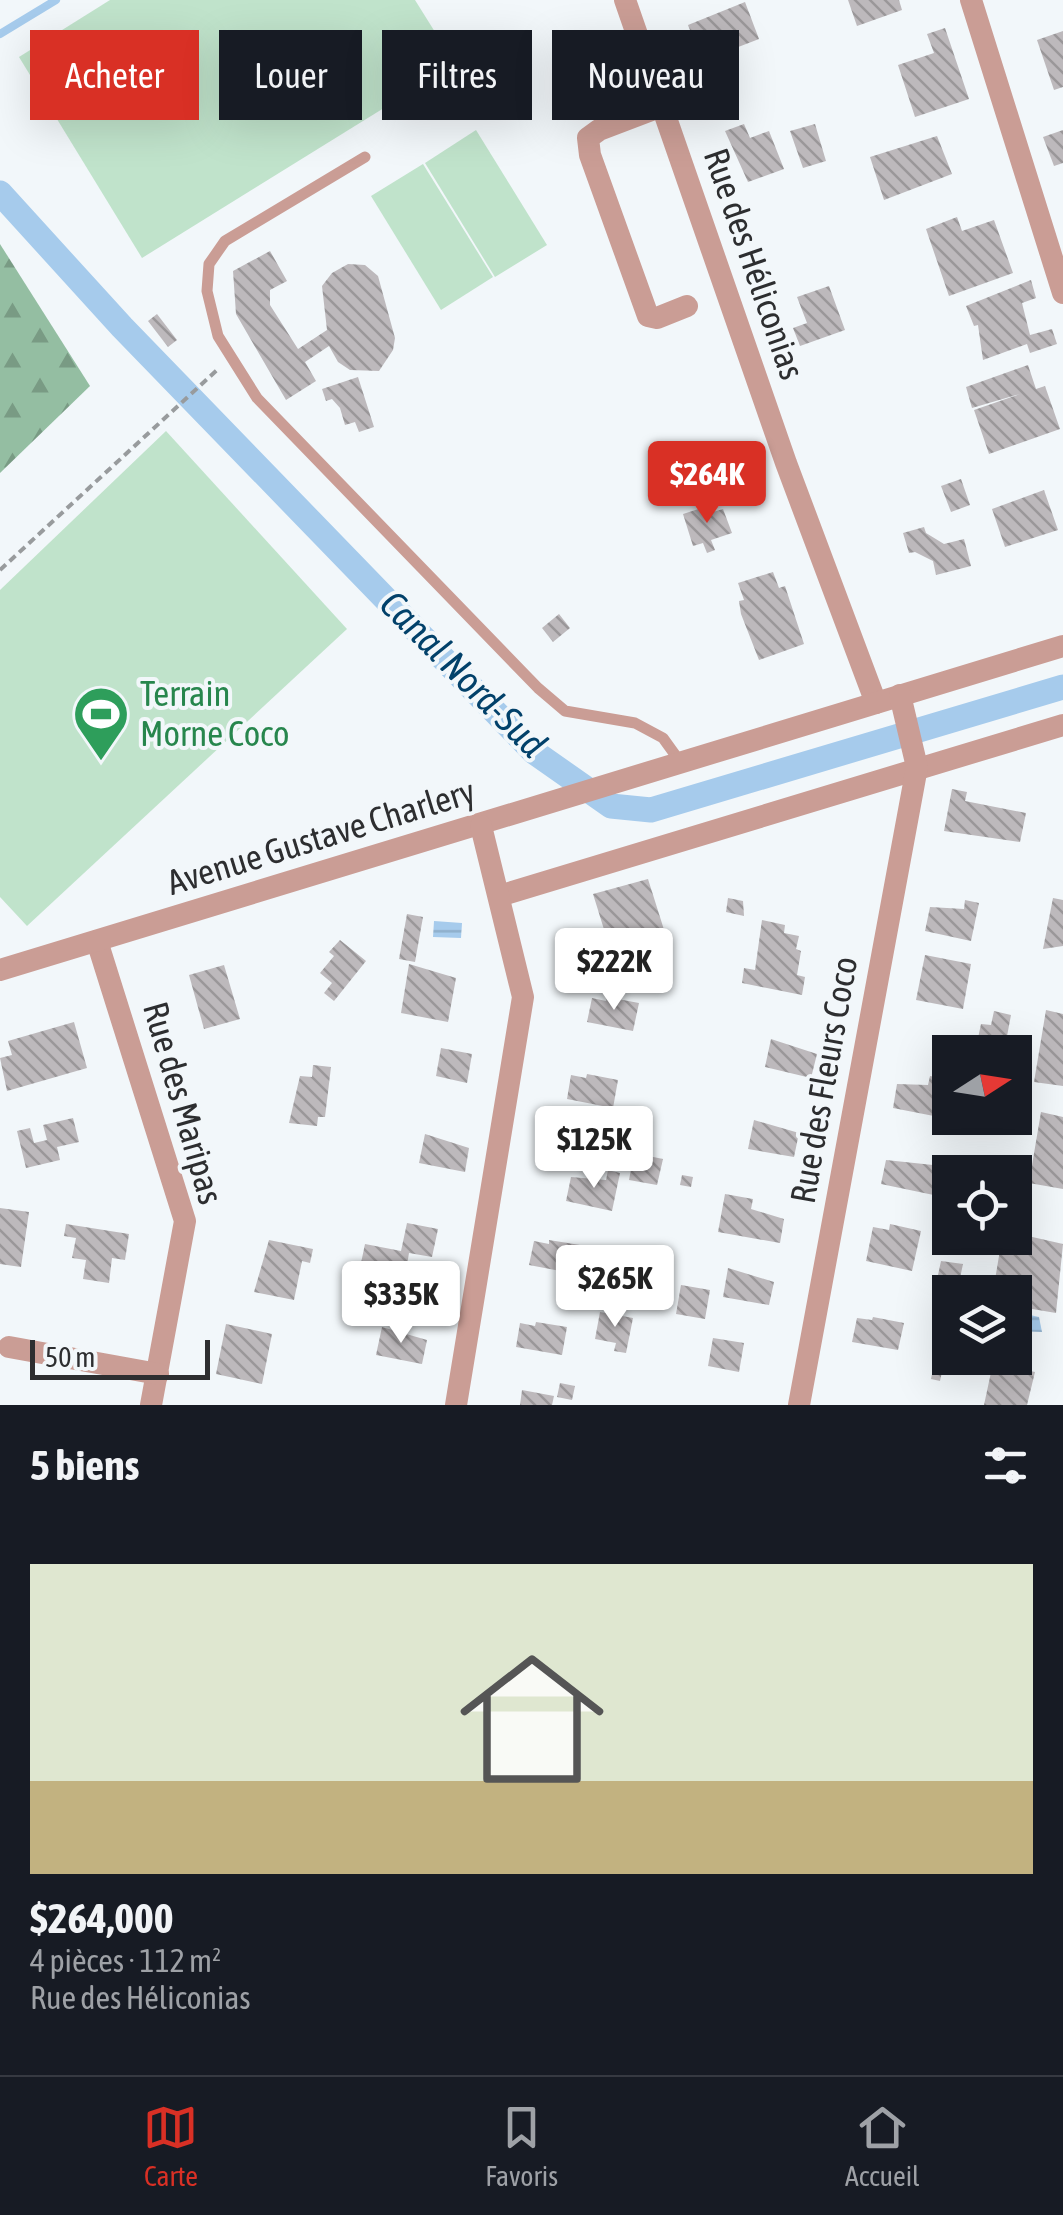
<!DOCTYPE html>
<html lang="fr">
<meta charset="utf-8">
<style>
:root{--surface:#171b24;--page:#242831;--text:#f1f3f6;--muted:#9ea1a6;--line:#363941;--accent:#d93025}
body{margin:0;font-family:"Asap Condensed",sans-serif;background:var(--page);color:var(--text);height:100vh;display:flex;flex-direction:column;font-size:38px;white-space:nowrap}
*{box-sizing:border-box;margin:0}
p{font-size:32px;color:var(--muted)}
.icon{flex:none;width:55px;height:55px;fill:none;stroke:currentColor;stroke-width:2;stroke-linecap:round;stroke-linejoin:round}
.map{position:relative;height:1405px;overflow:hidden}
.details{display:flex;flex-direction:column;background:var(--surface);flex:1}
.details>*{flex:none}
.top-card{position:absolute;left:30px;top:30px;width:1005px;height:90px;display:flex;gap:20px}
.needle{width:65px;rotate:78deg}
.fabs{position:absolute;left:932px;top:1035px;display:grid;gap:20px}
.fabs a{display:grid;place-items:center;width:100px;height:100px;border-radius:0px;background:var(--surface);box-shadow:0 10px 40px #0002;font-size:50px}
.scale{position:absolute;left:30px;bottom:25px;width:180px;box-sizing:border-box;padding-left:10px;border:5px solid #2d2e30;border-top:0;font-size:28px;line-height:35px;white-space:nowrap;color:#2d2e30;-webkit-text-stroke:8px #f2f7fa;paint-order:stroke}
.price{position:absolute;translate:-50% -85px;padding:0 22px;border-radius:10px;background:#fff;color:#222;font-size:32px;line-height:65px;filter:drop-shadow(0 2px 5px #0008)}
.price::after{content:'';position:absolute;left:50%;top:60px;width:30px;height:22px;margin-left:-15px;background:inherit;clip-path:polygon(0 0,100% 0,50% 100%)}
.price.active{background:var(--accent);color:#fff}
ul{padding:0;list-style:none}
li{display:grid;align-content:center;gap:20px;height:530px;padding:0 30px}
li span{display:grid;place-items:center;height:310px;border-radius:0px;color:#555}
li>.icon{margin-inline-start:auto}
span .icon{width:180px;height:180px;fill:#fffc;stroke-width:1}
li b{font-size:42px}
h2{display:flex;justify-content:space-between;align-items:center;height:120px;padding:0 30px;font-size:42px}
.chip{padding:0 35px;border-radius:0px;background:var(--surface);box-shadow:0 10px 40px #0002;font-size:35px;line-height:90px}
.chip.active{background:var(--accent);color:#fff}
.menu{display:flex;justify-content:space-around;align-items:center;height:140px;border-top:2px solid var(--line);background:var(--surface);font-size:28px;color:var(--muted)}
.menu a{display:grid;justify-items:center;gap:5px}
.menu .active{color:var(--accent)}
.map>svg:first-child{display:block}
</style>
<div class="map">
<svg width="1063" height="1405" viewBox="0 0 1063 1405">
<defs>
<pattern id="forest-firs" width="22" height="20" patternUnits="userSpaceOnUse" patternTransform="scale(2.5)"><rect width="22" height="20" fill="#94bea2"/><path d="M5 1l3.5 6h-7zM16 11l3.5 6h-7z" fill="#799b84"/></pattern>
<pattern id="water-rules" width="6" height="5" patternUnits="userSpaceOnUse" patternTransform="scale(2.5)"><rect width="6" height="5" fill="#a6cbec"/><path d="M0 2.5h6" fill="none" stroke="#8fafcb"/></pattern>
<pattern id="building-back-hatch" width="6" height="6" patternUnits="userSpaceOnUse" patternTransform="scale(2.5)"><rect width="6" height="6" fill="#bdb9bc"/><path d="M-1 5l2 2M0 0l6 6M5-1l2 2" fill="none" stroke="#9a9799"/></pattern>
</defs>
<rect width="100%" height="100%" fill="#f2f7fa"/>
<polygon fill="url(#forest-firs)" points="0,244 90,386 0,473"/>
<g fill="#c0e3cb">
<polygon points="110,0 415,0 455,64 142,258 19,57"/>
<polygon points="476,130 547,245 495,277 425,163"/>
<polygon points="423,164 493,277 441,310 371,196"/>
<polygon points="166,431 347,629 27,926 0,897 0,590"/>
</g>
<g fill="url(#water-rules)">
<polygon points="434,921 462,923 461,938 433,937"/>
<polygon points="1021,1313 1039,1317 1042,1332 1015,1331 1015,1315"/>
</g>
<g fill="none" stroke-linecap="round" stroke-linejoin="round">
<polyline stroke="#a6cbec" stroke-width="8" points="0,34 56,0"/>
<polyline stroke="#a6cbec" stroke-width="25" points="0,193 122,327 534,752 611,806 651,810 1063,687"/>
</g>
<g fill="url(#building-back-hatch)">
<polygon points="848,0 899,0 902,10 857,26"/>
<polygon points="745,2 759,39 702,61 688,25"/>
<polygon points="945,28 969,99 915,117 898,65 934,53 927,34"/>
<polygon points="1063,31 1063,87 1054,90 1037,40"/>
<polygon points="744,124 750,138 769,131 784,169 748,182 725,131"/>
<polygon points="815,124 826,161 803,168 790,131"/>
<polygon points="1063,130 1063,163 1054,166 1043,137"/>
<polygon points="937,136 952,174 884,200 870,157"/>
<polygon points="957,217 962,231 994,220 1013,273 949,296 926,229"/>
<polygon points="270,251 287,281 270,290 270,305 298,349 327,330 322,286 332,273 348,264 365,265 378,276 395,338 393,350 379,371 350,370 338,362 329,346 305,362 316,381 286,400 236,314 233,271"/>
<polygon points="1031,280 1036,298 1022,303 1030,335 1052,329 1057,344 1030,353 1027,344 983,360 978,325 974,326 966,306"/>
<polygon points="829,286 845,330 800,346 793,328 807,323 797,297"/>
<polygon points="157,314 177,340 168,347 148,321"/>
<polygon points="1028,365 1036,389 1045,386 1060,429 989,454 974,410 1020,394 972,408 966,387"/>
<polygon points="358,377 374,427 359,432 355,422 345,425 340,408 332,399 326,401 322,389"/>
<polygon points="961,479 970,505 951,512 941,486"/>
<polygon points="1044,490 1058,530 1005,547 992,509"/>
<polygon points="711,505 713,512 723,509 732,533 711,540 715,550 707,553 703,543 693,546 683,514"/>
<polygon points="924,527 926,533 944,544 964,539 971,566 936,575 933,561 915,552 909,553 903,533"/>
<polygon points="773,572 779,588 785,586 804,644 759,660 741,614 739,601 744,600 738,583"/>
<polygon points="559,614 570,628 553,642 542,628"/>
<polygon points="952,789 967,792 965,801 1026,813 1020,842 944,831"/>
<polygon points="648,879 671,952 616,968 593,894"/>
<polygon points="728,898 743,901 744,916 726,912"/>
<polygon points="1053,898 1063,900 1063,946 1043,949"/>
<polygon points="965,900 979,903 971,941 925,931 930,907 964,909"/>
<polygon points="407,914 423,917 415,962 399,959"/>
<polygon points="762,920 785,925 784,933 799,936 796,949 801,951 797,975 805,977 802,995 742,983 744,968 755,970"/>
<polygon points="340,940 366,961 334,1001 324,993 332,983 320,973 334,956 329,952"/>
<polygon points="925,955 971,964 963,1009 916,1000"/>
<polygon points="409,964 456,978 448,1022 401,1013"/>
<polygon points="224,965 240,1019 204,1029 189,975"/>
<polygon points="607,997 639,1003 633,1031 587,1022 592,998 606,1001"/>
<polygon points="1046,1010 1063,1014 1063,1086 1034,1082"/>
<polygon points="994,1011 1011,1015 1004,1052 975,1052 981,1024 991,1025"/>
<polygon points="74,1022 87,1068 7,1091 0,1058 12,1055 8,1041"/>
<polygon points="771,1039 817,1054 811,1078 765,1067"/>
<polygon points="441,1048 472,1054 467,1083 436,1076"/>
<polygon points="313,1065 331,1067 325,1117 318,1117 317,1126 289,1123 300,1076 312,1077"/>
<polygon points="587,1074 618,1080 613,1108 567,1099 571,1075 586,1078"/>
<polygon points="930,1076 946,1079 939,1117 893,1108 897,1084 928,1085"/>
<polygon points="1041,1112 1063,1117 1063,1189 1029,1183"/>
<polygon points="73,1118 79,1142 57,1147 60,1160 26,1168 17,1131 30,1128 34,1143 47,1140 43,1125"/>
<polygon points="754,1120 799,1133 794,1157 748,1149"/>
<polygon points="425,1134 469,1148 465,1172 419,1163"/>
<polygon points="634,1153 663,1159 657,1185 629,1180"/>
<polygon points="935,1156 956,1160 950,1172 948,1198 881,1184 886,1160 933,1165"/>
<polygon points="608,1170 620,1173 612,1211 566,1201 571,1177 606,1180"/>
<polygon points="682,1175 693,1177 691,1187 680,1185"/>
<polygon points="725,1194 753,1199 751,1209 784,1219 780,1243 718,1232"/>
<polygon points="0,1208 29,1212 21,1267 0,1264"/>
<polygon points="407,1223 438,1229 432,1257 409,1253 406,1271 361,1263 365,1244 401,1251"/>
<polygon points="66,1224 129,1234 125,1260 112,1258 109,1283 83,1279 86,1260 72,1258 76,1238 64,1236"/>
<polygon points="890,1224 921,1231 912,1271 866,1261 873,1227 889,1230"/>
<polygon points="1015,1233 1063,1244 1056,1313 1015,1306 1015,1292 993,1292 1002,1238 1015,1238"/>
<polygon points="269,1240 313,1249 310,1263 302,1261 294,1300 254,1292"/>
<polygon points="549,1240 580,1245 576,1274 529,1265 534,1241 549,1244"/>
<polygon points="941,1261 963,1264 957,1292 935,1289"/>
<polygon points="728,1268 774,1282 769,1305 723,1297"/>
<polygon points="681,1285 710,1290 705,1319 676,1314"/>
<polygon points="600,1312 633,1318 626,1353 614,1351 616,1343 595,1339"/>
<polygon points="873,1317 904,1323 898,1350 852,1342 857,1318 872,1320"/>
<polygon points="536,1322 567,1327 562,1355 516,1347 520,1323 535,1326"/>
<polygon points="226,1324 272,1334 262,1384 216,1374"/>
<polygon points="382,1327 427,1340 422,1364 376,1355"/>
<polygon points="713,1338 744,1343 739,1372 708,1366"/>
<polygon points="993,1363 1035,1372 1027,1405 984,1405"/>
<polygon points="934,1365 943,1367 940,1381 931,1379"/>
<polygon points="560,1383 575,1386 572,1400 557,1397"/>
<polygon points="522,1390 554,1396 552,1405 520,1405"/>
</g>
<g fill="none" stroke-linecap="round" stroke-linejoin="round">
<polyline stroke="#989b9d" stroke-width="4" stroke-dasharray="8 5" stroke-linecap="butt" points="0,570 217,370"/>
<polyline stroke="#ca9d95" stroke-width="11" points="365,157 225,241 209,264 207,291 218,336 257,398 538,688 565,711 635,723 663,738 681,763"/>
<g stroke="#ca9d95" stroke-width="22">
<polyline points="625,0 786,463 876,703"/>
<polyline points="971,0 1063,293"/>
<polyline points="662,106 599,130 588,138 590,155 648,316 657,318 687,306"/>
<polyline points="499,896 1063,725"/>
<polyline points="97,941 185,1221 151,1405"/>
<polyline points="0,970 1063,646"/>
<polyline points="9,1347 158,1374"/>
<polyline points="456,1405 523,997 481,826"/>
<polyline points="799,1405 917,767 900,695"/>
</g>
</g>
<defs>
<g id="stadium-pin" transform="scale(2.875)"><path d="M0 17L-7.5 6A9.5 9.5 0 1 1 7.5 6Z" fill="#2e9e5b" stroke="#f2f7fa"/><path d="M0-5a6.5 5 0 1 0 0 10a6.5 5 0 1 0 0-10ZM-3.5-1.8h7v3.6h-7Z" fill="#fff"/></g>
</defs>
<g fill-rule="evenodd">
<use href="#stadium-pin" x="101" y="714"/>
</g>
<g text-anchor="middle" stroke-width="8" stroke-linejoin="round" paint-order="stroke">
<g font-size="35" fill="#2d2e30" stroke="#f2f7fa">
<text transform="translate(754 264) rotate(71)" y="12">Rue des Héliconias</text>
<text transform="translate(321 837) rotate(-17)" y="12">Avenue Gustave Charlery</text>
<text transform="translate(824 1080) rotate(-80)" y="12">Rue des Fleurs Coco</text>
<text transform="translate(183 1103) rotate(74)" y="12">Rue des Maripas</text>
</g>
<g font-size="35" fill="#27864d" stroke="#f2f7fa" text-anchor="start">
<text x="140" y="706">Terrain<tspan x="140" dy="40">Morne Coco</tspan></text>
</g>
<g font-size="38" font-style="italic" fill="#02416a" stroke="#f2f7fa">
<text transform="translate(463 674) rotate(45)" y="13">Canal Nord-Sud</text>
</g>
</g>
</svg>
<div class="fabs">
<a><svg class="needle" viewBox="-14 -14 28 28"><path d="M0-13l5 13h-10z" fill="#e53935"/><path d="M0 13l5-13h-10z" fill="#9ea1a6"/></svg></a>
<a><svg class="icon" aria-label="locate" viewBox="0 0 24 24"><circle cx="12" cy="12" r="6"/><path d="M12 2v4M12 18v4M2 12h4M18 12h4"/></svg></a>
<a><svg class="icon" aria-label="layers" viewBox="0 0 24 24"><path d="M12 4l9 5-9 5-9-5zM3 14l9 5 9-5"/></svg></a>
</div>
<div class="scale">50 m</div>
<b class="price active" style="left:707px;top:526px">$264K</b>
<b class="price" style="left:614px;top:1013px">$222K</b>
<b class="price" style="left:594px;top:1191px">$125K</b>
<b class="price" style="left:615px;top:1330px">$265K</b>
<b class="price" style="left:401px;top:1346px">$335K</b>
<div class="top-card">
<a class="chip active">Acheter</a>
<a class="chip">Louer</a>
<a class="chip">Filtres</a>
<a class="chip">Nouveau</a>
</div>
</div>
<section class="details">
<h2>5 biens<svg class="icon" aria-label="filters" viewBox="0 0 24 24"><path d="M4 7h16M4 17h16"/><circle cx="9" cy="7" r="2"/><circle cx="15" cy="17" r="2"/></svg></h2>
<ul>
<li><span style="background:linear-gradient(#dfe7d0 70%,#c2b280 0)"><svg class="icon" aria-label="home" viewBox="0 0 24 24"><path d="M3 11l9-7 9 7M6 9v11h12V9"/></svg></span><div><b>$264,000</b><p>4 pièces · 112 m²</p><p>Rue des Héliconias</p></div></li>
</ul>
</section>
<nav class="menu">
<a class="active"><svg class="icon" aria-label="map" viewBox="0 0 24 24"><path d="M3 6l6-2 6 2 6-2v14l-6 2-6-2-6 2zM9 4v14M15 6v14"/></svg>Carte</a>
<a><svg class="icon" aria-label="saved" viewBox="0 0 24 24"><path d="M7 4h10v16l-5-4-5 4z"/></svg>Favoris</a>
<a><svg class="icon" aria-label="home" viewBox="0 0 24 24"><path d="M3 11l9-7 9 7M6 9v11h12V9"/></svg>Accueil</a>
</nav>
